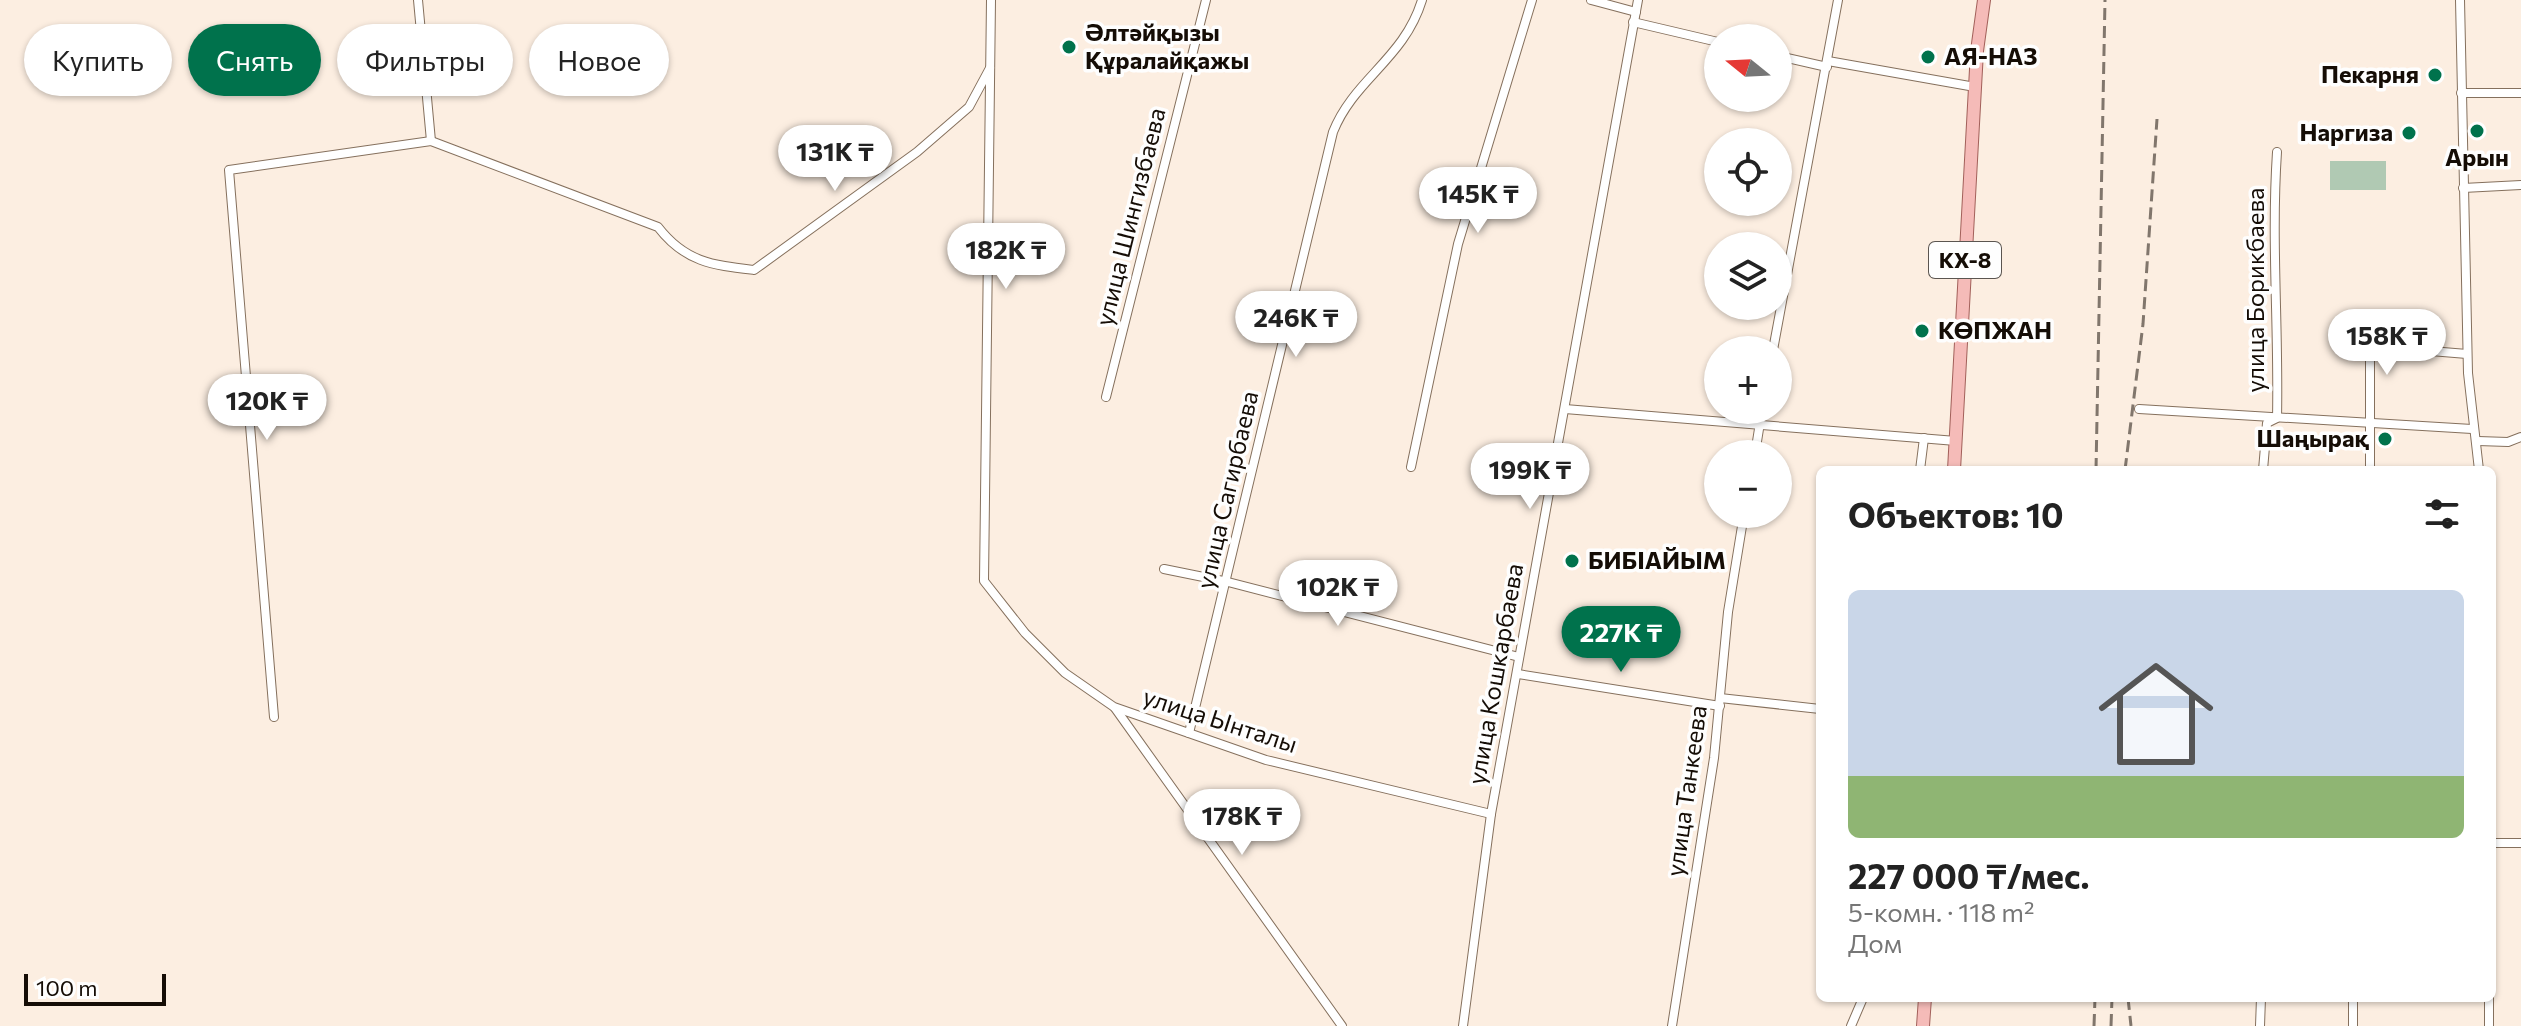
<!DOCTYPE html>
<html lang="ru">
<meta charset="utf-8">
<style>
:root{--surface:#fff;--page:#f6f6f6;--text:#222;--muted:#767676;--line:#e0e0e0;--accent:#00724c}
body{margin:0;font-family:Commissioner,sans-serif;background:var(--page);color:var(--text);height:100vh;display:flex;flex-direction:column;font-size:30px;white-space:nowrap}
*{box-sizing:border-box;margin:0}
p{font-size:26px;color:var(--muted)}
.icon{flex:none;width:44px;height:44px;fill:none;stroke:currentColor;stroke-width:2;stroke-linecap:round;stroke-linejoin:round}
.map{position:relative;flex:1;overflow:hidden}
.drawer{position:absolute;left:1816px;top:466px;width:680px;height:536px;display:flex;flex-direction:column;background:var(--surface);border-radius:12px;box-shadow:0 2px 6px #0004}
.drawer>*{flex:none}
.guide{position:absolute;left:24px;top:24px;width:760px;height:72px;display:flex;gap:16px}
.needle{width:52px;rotate:288deg}
.controls{position:absolute;left:1704px;top:24px;display:grid;gap:16px}
.controls a{display:grid;place-items:center;width:88px;height:88px;border-radius:50%;background:var(--surface);box-shadow:0 2px 6px #0004;font-size:40px}
.scale{position:absolute;left:24px;bottom:20px;width:142px;box-sizing:border-box;padding-left:8px;border:4px solid #150d06;border-top:0;font-size:22px;line-height:28px;white-space:nowrap;color:#150d06;-webkit-text-stroke:6px #fefefe;paint-order:stroke}
.price{position:absolute;translate:-50% -68px;padding:0 18px;border-radius:28px;background:#fff;color:#222;font-size:26px;line-height:52px;filter:drop-shadow(0 2px 4px #0008)}
.price::after{content:'';position:absolute;left:50%;top:48px;width:24px;height:18px;margin-left:-12px;background:inherit;clip-path:polygon(0 0,100% 0,50% 100%)}
.price.selected{background:var(--accent);color:#fff}
ul{padding:0;list-style:none}
li{display:grid;align-content:center;gap:16px;height:424px;padding:0 32px}
li+li{border-top:2px solid var(--line)}
li span{display:grid;place-items:center;height:248px;border-radius:12px;color:#555}
li>.icon{margin-inline-start:auto}
span .icon{width:144px;height:144px;fill:#fffc;stroke-width:1}
li b{font-size:34px}
h2{display:flex;justify-content:space-between;align-items:center;height:96px;padding:0 32px;font-size:34px}
.pill{padding:0 28px;border-radius:36px;background:var(--surface);box-shadow:0 2px 6px #0004;font-size:28px;line-height:72px}
.pill.selected{background:var(--accent);color:#fff}
.map>svg:first-child{display:block}
</style>
<div class="map">
<svg width="2521" height="1026" viewBox="0 0 2521 1026">
<rect width="100%" height="100%" fill="#fceee1"/>
<rect fill="#b0c9b3" x="2330" y="161" width="56" height="29"/>
<g fill="none" stroke-linecap="round" stroke-linejoin="round">
<g stroke="#85705d" stroke-width="10">
<g id="minor">
<polyline points="418,0 431,141"/>
<polyline points="991,0 984,581 1025,633 1065,673 1114,707 1266,760 1491,814"/>
<polyline points="1591,0 1636,12"/>
<polyline points="2460,0 2468,373 2479,470"/>
<polyline points="1633,22 1718,42"/>
<polyline points="1778,56 1827,67"/>
<polyline points="1828,61 1975,87"/>
<polyline points="2461,93 2521,93"/>
<polyline points="2463,188 2521,185"/>
<polyline points="1773,350 1838,0"/>
<polyline points="1106,397 1206,0"/>
<polyline points="1565,409 1956,441"/>
<polyline points="2139,409 2472,429"/>
<polyline points="2478,441 2508,442 2521,437"/>
<polyline points="1755,454 1762,410"/>
<polyline points="1411,467 1458,244 1532,0"/>
<polyline points="1920,470 1924,438"/>
<path d="M2263,470l4,-47 10,-5c2,-89 -6,-176 0,-266"/>
<polyline points="2370,470 2370,346 2467,354"/>
<polyline points="1164,569 1228,582 1519,657"/>
<polyline points="1518,674 1720,706"/>
<polyline points="1720,698 1820,709"/>
<polyline points="1115,708 1342,1026"/>
<path d="M274,717l-45,-547 202,-29 227,86c27,35 54,38 96,43l163,-118 52,-45 21,-39"/>
<path d="M1189,733l144,-601c21,-53 71,-73 89,-132"/>
<polyline points="2492,843 2521,843"/>
<polyline points="2489,998 2489,1026"/>
<polyline points="1463,1026 1491,814 1638,0"/>
<polyline points="1672,1026 1714,758 1728,612 1744,514"/>
<polyline points="1851,1026 1863,998"/>
<polyline points="2260,1026 2261,998"/>
<polyline points="2353,1026 2353,998"/>
</g>
</g>
<g stroke="#a2605a" stroke-width="14">
<g id="primary">
<polyline points="1954,470 1977,51 1984,0"/>
<polyline points="1923,1026 1925,998"/>
</g>
</g>
<use href="#minor" stroke="#fff" stroke-width="8"/>
<use href="#primary" stroke="#f5bbb8" stroke-width="12"/>
<g stroke="#81766c" stroke-width="3" stroke-dasharray="12 6" stroke-linecap="butt">
<polyline points="2096,470 2105,0"/>
<polyline points="2125,470 2143,324 2157,119"/>
<polyline points="2128,998 2131,1026"/>
<polyline points="2094,1026 2095,998"/>
<polyline points="2111,1026 2112,998"/>
</g>
</g>
<g fill="#00724c" stroke="#fefefe" stroke-width="3">
<circle cx="1069" cy="47" r="8"/>
<circle cx="1928" cy="57" r="8"/>
<circle cx="2435" cy="75" r="8"/>
<circle cx="2477" cy="131" r="8"/>
<circle cx="2409" cy="133" r="8"/>
<circle cx="1922" cy="331" r="8"/>
<circle cx="2385" cy="439" r="8"/>
<circle cx="1572" cy="561" r="8"/>
</g>
<g text-anchor="middle" stroke-width="7" stroke-linejoin="round" paint-order="stroke">
<rect fill="#fefefe" stroke="#5b5550" stroke-width="2" x="1929" y="242" width="72" height="36" rx="6"/>
<g font-size="22" font-weight="bold" fill="#150d06">
<text x="1965" y="268">КХ-8</text>
</g>
<g font-size="24" font-weight="bold" fill="#150d06" stroke="#fefefe" text-anchor="start">
<text x="1085" y="41">Әлтәйқызы<tspan x="1085" dy="28">Құралайқажы</tspan></text>
<text x="1944" y="65">АЯ-НАЗ</text>
<text x="2419" y="83" text-anchor="end">Пекарня</text>
<text x="2393" y="141" text-anchor="end">Наргиза</text>
<text x="2477" y="166" text-anchor="middle">Арын</text>
<text x="1938" y="339">КӨПЖАН</text>
<text x="2369" y="447" text-anchor="end">Шаңырақ</text>
<text x="1588" y="569">БИБІАЙЫМ</text>
</g>
<g font-size="24" fill="#150d06" stroke="#fefefe">
<text transform="translate(1131 217) rotate(-76)" y="8">улица Шингизбаева</text>
<text transform="translate(2256 290) rotate(-90)" y="8">улица Борикбаева</text>
<text transform="translate(1228 490) rotate(-77)" y="8">улица Сагирбаева</text>
<text transform="translate(1496 674) rotate(-80)" y="8">улица Кошкарбаева</text>
<text transform="translate(1220 721) rotate(18)" y="8">улица Ынталы</text>
<text transform="translate(1687 791) rotate(-82)" y="8">улица Танкеева</text>
</g>
</g>
</svg>
<div class="controls">
<a><svg class="needle" viewBox="-14 -14 28 28"><path d="M0-13l5 13h-10z" fill="#e53935"/><path d="M0 13l5-13h-10z" fill="#767676"/></svg></a>
<a><svg class="icon" aria-label="locate" viewBox="0 0 24 24"><circle cx="12" cy="12" r="6"/><path d="M12 2v4M12 18v4M2 12h4M18 12h4"/></svg></a>
<a><svg class="icon" aria-label="layers" viewBox="0 0 24 24"><path d="M12 4l9 5-9 5-9-5zM3 14l9 5 9-5"/></svg></a>
<a>+</a>
<a>−</a>
</div>
<div class="scale">100 m</div>
<b class="price" style="left:835px;top:193px">131K ₸</b>
<b class="price" style="left:1478px;top:235px">145K ₸</b>
<b class="price" style="left:1006px;top:291px">182K ₸</b>
<b class="price" style="left:1296px;top:359px">246K ₸</b>
<b class="price" style="left:2387px;top:377px">158K ₸</b>
<b class="price" style="left:267px;top:442px">120K ₸</b>
<b class="price" style="left:1530px;top:511px">199K ₸</b>
<b class="price" style="left:1338px;top:628px">102K ₸</b>
<b class="price selected" style="left:1621px;top:674px">227K ₸</b>
<b class="price" style="left:1242px;top:857px">178K ₸</b>
<div class="guide">
<a class="pill">Купить</a>
<a class="pill selected">Снять</a>
<a class="pill">Фильтры</a>
<a class="pill">Новое</a>
</div>
<section class="drawer">
<h2>Объектов: 10<svg class="icon" aria-label="filters" viewBox="0 0 24 24"><path d="M4 7h16M4 17h16"/><circle cx="9" cy="7" r="2"/><circle cx="15" cy="17" r="2"/></svg></h2>
<ul>
<li><span style="background:linear-gradient(#c9d6e8 75%,#8fb573 0)"><svg class="icon" aria-label="home" viewBox="0 0 24 24"><path d="M3 11l9-7 9 7M6 9v11h12V9"/></svg></span><div><b>227 000 ₸/мес.</b><p>5-комн. · 118 m²</p><p>Дом</p></div></li>
</ul>
</section>
</div>
